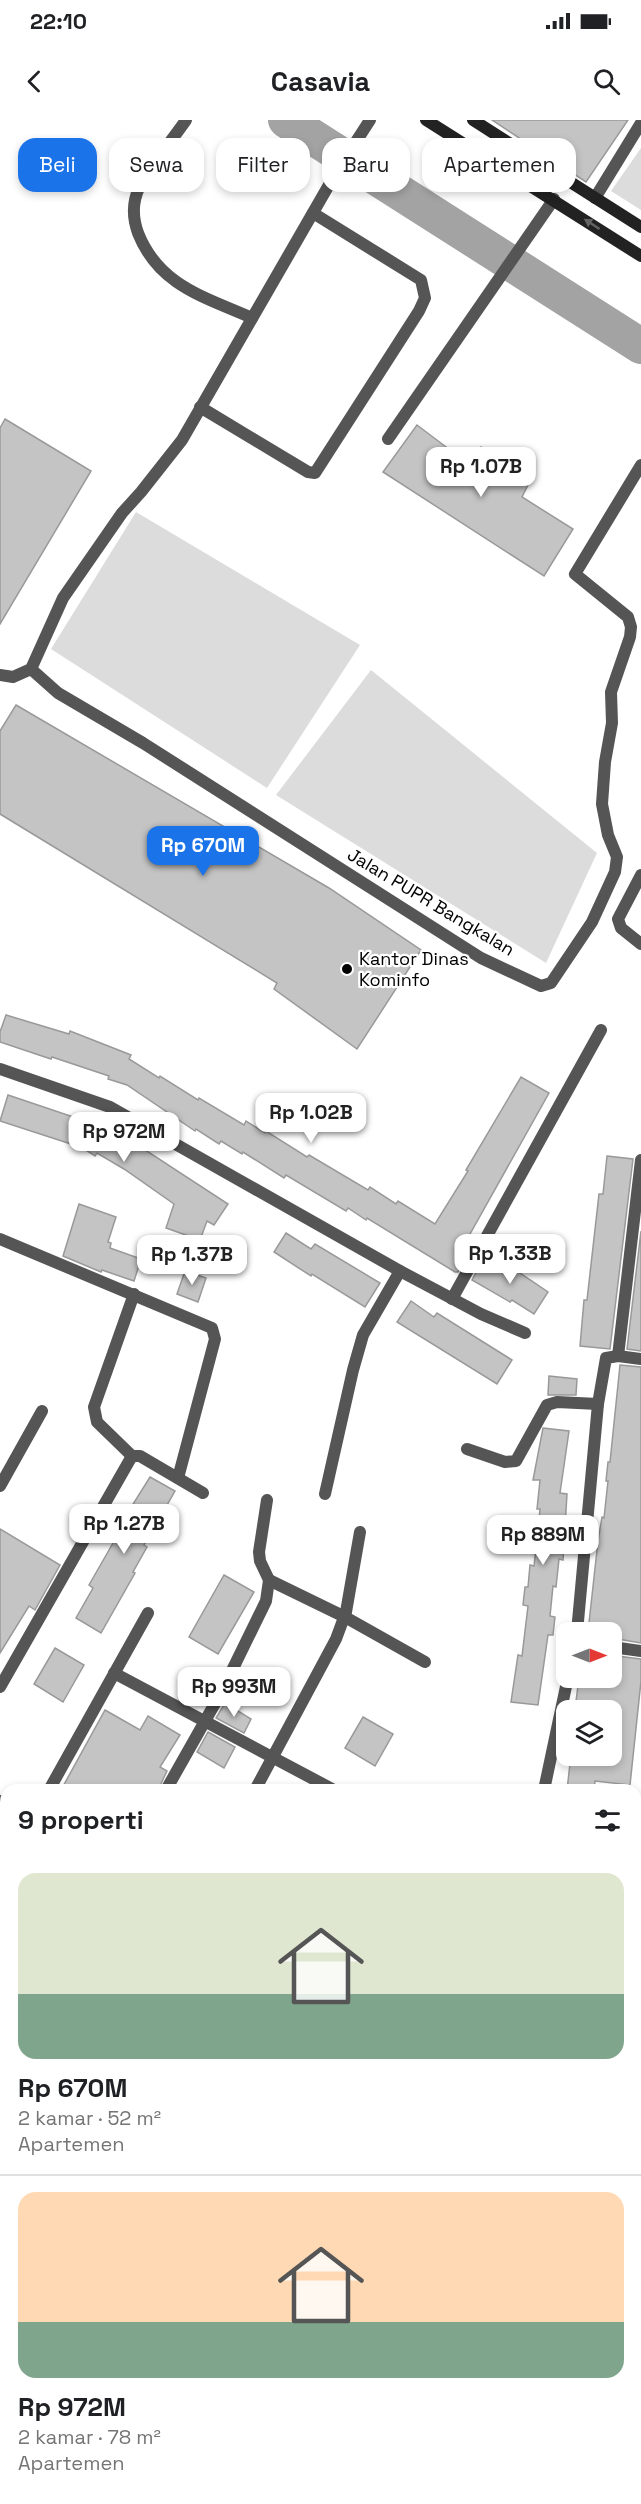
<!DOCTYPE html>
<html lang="id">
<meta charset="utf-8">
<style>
:root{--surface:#fff;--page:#f6f6f6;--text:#202124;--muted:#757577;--line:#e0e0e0;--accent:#1a73e8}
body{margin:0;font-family:"Space Grotesk",sans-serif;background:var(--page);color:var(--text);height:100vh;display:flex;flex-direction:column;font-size:22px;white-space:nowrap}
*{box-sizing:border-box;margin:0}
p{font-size:20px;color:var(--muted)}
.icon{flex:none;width:33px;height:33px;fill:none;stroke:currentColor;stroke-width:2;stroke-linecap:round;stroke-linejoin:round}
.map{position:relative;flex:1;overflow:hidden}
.panel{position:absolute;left:0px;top:1664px;width:642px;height:722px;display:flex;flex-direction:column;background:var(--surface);border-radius:18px 18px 0 0;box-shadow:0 3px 9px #0003}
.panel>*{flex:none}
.top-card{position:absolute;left:18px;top:18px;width:606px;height:54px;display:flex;gap:12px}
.needle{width:39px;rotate:90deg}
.fabs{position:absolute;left:556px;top:1502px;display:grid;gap:12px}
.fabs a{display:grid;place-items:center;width:66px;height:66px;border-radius:12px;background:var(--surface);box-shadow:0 3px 9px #0003;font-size:30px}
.price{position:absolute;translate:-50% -51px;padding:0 14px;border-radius:12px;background:#fff;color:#222;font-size:20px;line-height:39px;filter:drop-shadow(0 2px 3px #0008)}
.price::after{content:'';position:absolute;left:50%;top:36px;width:18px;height:14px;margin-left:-9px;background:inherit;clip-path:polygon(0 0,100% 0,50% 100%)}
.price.active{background:var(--accent);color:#fff}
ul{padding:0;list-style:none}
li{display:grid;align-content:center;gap:12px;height:318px;padding:0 18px}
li+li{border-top:2px solid var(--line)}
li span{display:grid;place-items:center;height:186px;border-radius:18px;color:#555}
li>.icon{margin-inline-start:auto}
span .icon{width:108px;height:108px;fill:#fffc;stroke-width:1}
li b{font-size:26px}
h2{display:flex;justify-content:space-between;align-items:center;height:72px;padding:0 18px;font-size:26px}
.chip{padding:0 21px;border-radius:18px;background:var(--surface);box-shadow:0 3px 9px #0003;font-size:21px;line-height:54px}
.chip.active{background:var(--accent);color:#fff}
.status{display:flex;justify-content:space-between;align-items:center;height:42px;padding:0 30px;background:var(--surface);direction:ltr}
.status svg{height:16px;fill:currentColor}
header{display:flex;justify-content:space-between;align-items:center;height:78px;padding:0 18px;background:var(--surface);font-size:27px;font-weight:700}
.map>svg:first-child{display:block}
</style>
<div class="status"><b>22:10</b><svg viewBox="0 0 49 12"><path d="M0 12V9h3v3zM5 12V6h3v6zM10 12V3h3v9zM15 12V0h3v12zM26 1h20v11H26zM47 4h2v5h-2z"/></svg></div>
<header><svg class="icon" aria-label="back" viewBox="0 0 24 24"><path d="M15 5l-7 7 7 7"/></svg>Casavia<svg class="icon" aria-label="search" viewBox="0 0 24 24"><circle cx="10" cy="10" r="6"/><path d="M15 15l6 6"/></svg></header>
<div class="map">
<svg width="641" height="2384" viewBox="0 0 641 2384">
<rect width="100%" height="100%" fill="#fff"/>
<g fill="#dcdcdc">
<polygon points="641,28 641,90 611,71"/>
<polygon points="136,392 360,525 267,668 51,529"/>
<polygon points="371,550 597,733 546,843 276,675"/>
</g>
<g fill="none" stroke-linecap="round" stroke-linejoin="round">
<polyline stroke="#a3a3a3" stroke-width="36" points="286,0 641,226"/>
</g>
<g fill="#c4c4c4" stroke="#999" stroke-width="1.5">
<polygon points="492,0 628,0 586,62"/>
<polygon points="5,299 91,351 0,504 0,308"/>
<polygon points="417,305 470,345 481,327 531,359 522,377 573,409 544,456 383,352"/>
<polygon points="16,585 329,768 421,830 357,929 274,869 277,863 0,694 0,611"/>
<polygon points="6,895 69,914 70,911 131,935 129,939 159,958 160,956 198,980 199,978 244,1005 246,1001 265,1013 266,1011 307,1037 309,1035 368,1070 370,1067 396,1084 398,1081 435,1104 468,1051 466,1050 521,957 549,973 465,1123 471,1127 458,1152 455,1152 367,1098 366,1100 348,1088 346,1091 286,1055 284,1058 243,1032 242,1034 221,1021 219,1024 196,1009 195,1011 127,965 108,959 109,956 52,937 51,939 0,922 0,912"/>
<polygon points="8,975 97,1005 99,1004 125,1021 127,1018 228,1084 214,1105 207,1101 200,1120 166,1108 174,1084 124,1049 97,1033 95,1036 72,1021 71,1024 0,1001"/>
<polygon points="607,1036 633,1039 610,1229 580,1226 584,1180 587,1180 599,1074 603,1074"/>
<polygon points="79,1084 116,1097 108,1122 111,1123 110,1128 141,1139 134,1161 102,1150 101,1152 63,1136"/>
<polygon points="641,1111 641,1231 627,1229"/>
<polygon points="286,1113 311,1129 315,1124 380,1163 365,1187 312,1154 311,1156 274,1132"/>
<polygon points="485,1136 513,1152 514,1149 548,1172 534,1194 512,1180 510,1182 472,1160"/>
<polygon points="185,1151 206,1158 198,1182 177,1174"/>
<polygon points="411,1181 434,1197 437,1193 512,1240 497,1264 397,1202"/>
<polygon points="620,1245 641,1247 641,1523 612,1518 612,1512 588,1512 598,1421 602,1397 604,1398 608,1361 606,1361 608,1342 610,1342"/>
<polygon points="549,1256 577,1259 576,1275 548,1275"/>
<polygon points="543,1308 569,1311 560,1373 567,1374 563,1440 559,1439 556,1467 553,1466 550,1496 555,1497 553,1515 548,1515 538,1585 511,1582 518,1535 522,1536 528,1486 523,1485 525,1467 528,1467 530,1445 534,1446 538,1411 540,1389 537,1389 540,1360 533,1360"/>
<polygon points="150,1357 175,1371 144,1425 147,1427 133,1452 135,1453 101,1513 76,1498 93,1468 89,1465 113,1423 110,1421"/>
<polygon points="0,1409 60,1445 35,1490 29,1486 0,1533"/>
<polygon points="224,1455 254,1472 218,1534 189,1517"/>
<polygon points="55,1528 84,1545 63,1582 34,1564"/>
<polygon points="617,1536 641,1539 641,1561 630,1665 595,1661 594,1670 567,1670 571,1635 612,1635 612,1590 575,1590 579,1557 615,1557"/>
<polygon points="225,1583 251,1599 244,1613 216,1598"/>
<polygon points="105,1590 140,1610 148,1596 180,1615 160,1647 167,1651 158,1670 61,1670"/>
<polygon points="363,1597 393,1614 375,1646 345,1628"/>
<polygon points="208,1612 235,1627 224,1648 197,1632"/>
</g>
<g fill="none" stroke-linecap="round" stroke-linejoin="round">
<g stroke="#555" stroke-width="12">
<path d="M186,0c-13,19 -38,49 -47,68 -7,15 -6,31 -1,45 21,53 67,64 114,85"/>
<polyline points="200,287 308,352 315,353 419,191 425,178 421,160 313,93"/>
<polyline points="388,319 554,79"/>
<polyline points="31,549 58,573 143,623 481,838 541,866 551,863 592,802 615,752 617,737 608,715 602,684 605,642 612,603 611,572 630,517 631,507 628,497 575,454 641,345"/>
<polyline points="0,555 13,557 31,549 63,478 122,393 141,372 182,320 337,51 370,0"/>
</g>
<g stroke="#555" stroke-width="12">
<polyline points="595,78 641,3"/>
<polyline points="641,755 618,799 621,808 641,824"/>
<polyline points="0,949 110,987 400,1151 481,1194 525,1213"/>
<polyline points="0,1119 212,1208 215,1219 178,1358"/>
<polyline points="452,1179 601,910"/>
<polyline points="618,1236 641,1040"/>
<polyline points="467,1329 505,1342 516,1341 547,1285 557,1282 598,1284"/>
<polyline points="132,1336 97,1302 94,1287 134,1174"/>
<polyline points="0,1366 42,1291"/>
<polyline points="325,1374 353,1250 363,1215 400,1151"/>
<polyline points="269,1460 345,1497 425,1542"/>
<polyline points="577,1512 598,1284 606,1238 618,1236 641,1239"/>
<polyline points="612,1527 641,1531"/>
<polyline points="114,1553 334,1670"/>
<polyline points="0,1567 132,1336 140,1336 203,1373"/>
<polyline points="49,1670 148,1493"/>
<polyline points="166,1670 222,1571 266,1481 269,1460 260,1441 259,1432 267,1380"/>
<polyline points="255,1670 336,1519 346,1492 360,1412"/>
<polyline points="544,1670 568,1557"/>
<polyline points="0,1681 6,1685"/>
<polyline points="636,1782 641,1752"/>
<polyline points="636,1806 641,1815"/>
<polyline points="0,1813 6,1800"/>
<polyline points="0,1889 6,1893"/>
<polyline points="0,2052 6,2041"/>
<polyline points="636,2236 641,2231"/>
<polyline points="151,2379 152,2384"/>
<polyline points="447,2384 450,2379"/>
<polyline points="578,2384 580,2379"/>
</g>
<g stroke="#222" stroke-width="12">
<polyline points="426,0 641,136"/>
<polyline points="473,0 641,107"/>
</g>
</g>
<defs><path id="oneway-solid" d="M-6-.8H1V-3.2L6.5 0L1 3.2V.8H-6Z" transform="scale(1.5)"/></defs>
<use fill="#646464" href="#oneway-solid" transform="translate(592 104) rotate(-147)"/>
<circle fill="#000" stroke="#fff" stroke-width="2" cx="347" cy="849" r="6"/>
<g text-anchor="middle" stroke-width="4.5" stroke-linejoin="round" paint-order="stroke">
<g font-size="18" fill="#000" stroke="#fff">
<text transform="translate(431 782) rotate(31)" y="6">Jalan PUPR Bangkalan</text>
</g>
<g font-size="18" fill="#000" stroke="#fff" text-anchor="start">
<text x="359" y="845">Kantor Dinas<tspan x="359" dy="21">Kominfo</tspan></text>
</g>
</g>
</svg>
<div class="fabs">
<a><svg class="needle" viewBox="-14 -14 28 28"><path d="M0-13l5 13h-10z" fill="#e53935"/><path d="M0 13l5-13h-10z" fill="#757577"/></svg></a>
<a><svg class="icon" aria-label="layers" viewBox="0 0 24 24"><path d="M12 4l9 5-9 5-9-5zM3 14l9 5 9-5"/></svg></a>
</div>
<b class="price" style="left:481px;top:378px">Rp 1.07B</b>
<b class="price active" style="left:203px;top:757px">Rp 670M</b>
<b class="price" style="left:311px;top:1024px">Rp 1.02B</b>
<b class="price" style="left:124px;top:1043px">Rp 972M</b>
<b class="price" style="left:510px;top:1165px">Rp 1.33B</b>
<b class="price" style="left:192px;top:1166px">Rp 1.37B</b>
<b class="price" style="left:124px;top:1435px">Rp 1.27B</b>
<b class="price" style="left:543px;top:1446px">Rp 889M</b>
<b class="price" style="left:234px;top:1598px">Rp 993M</b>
<div class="top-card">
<a class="chip active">Beli</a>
<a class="chip">Sewa</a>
<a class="chip">Filter</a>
<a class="chip">Baru</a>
<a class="chip">Apartemen</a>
</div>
<section class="panel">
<h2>9 properti<svg class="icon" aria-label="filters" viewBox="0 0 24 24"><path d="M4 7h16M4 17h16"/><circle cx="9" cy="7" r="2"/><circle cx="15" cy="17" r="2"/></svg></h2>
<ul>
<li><span style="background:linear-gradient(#dfe7d0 65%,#7fa58c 0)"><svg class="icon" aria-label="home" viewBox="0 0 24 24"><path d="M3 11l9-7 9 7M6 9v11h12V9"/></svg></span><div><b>Rp 670M</b><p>2 kamar · 52 m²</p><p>Apartemen</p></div></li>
<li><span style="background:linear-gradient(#ffd9b3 70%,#7fa58c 0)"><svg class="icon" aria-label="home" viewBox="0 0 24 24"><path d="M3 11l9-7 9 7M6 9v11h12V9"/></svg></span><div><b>Rp 972M</b><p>2 kamar · 78 m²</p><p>Apartemen</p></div></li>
</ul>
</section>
</div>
